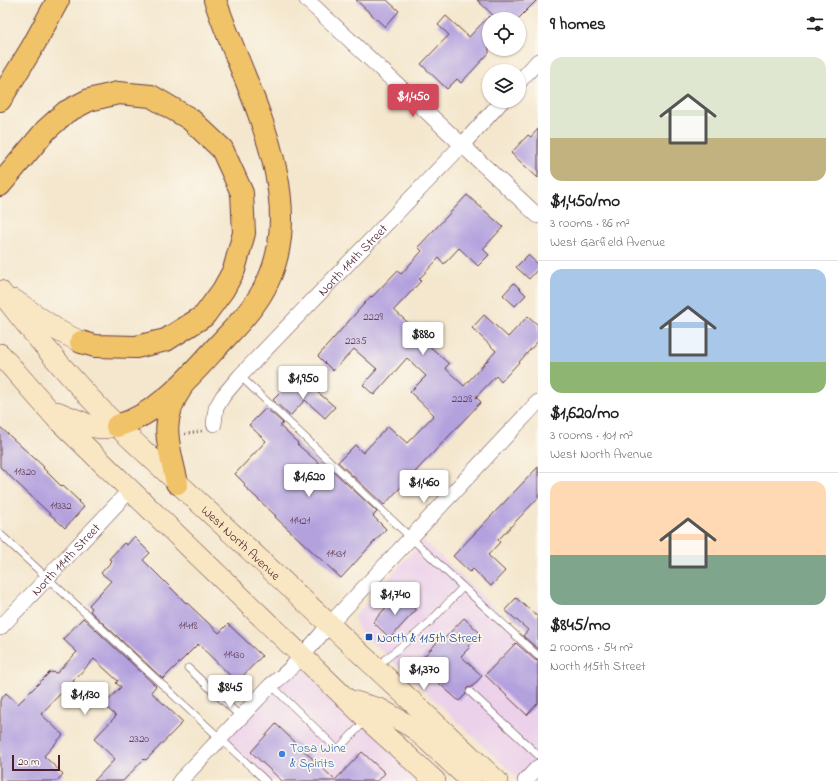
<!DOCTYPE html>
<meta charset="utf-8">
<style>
:root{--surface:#fff;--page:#f2f2f2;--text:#202124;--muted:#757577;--line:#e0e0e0;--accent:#d1495b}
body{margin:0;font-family:"Indie Flower",sans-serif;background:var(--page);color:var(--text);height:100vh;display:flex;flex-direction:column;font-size:15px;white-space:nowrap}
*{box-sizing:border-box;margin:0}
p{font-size:13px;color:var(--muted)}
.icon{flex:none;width:22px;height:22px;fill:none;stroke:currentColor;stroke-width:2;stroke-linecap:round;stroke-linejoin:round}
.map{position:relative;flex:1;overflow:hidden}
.details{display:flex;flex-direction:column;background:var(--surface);width:300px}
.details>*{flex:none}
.controls{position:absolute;left:482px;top:12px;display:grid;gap:8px}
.controls a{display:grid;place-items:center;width:44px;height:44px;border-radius:50%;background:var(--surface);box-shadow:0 1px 3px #0004;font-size:20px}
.scale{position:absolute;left:12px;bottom:10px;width:48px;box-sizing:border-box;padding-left:4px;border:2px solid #4a1f2b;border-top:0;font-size:11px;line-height:14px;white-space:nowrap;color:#4a1f2b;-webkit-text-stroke:3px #fbf7ec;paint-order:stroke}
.price{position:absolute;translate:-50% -34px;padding:0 9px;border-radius:4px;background:#fff;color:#222;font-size:13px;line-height:26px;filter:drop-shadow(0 1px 2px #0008)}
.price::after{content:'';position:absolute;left:50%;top:24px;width:12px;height:9px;margin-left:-6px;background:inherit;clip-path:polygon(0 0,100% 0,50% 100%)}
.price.active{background:var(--accent);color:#fff}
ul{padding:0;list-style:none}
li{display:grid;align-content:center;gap:8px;height:212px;padding:0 12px}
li+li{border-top:1px solid var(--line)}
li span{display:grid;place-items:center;height:124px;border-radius:12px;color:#555}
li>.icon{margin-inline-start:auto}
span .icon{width:72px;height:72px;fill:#fffc;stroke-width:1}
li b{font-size:17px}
h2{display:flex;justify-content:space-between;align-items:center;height:48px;padding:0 12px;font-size:17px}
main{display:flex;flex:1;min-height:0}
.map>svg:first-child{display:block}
</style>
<main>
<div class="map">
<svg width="538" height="781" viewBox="0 0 538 781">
<rect width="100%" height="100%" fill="#fbf7ec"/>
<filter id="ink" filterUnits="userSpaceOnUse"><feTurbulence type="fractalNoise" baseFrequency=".025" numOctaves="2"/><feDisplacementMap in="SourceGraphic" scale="8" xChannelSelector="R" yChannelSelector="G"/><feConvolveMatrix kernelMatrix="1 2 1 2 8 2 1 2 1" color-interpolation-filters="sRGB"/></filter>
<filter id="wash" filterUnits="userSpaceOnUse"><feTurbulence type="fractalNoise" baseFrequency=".012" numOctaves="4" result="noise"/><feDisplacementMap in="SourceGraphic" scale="16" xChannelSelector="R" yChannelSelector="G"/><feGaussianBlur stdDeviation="0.9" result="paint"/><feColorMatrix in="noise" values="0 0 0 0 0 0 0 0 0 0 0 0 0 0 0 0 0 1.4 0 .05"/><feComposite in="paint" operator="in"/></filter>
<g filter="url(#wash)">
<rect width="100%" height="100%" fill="#f4e7ce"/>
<g fill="#ecd1ea">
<polygon points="423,540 538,649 538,781 521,781 358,629 354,617"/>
<polygon points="302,657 435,781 266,781 221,738"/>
</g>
<g id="blocks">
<g fill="#b3a1de">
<polygon points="356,0 387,0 399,11 385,27"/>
<polygon points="477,0 537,0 518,19 497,19"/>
<polygon points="446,16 469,37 489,16 489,53 461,83 457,79 447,89 421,64 449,35 438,25"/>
<polygon points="538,129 538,178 511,153 528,135 531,137"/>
<polygon points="467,195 503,227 483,249 489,255 478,266 459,248 444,264 439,258 419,279 421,281 394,310 426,339 424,341 449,364 445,368 464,386 496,351 472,328 484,315 508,337 528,316 538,325 538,341 501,382 496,376 476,397 481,402 384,505 338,462 355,445 363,453 388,426 407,443 434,415 410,392 426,376 407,358 374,395 363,385 377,369 354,349 333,371 318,356 371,296 372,297 397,271 401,274 422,251 418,247"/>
<polygon points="528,255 538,264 538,269 529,279 516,267"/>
<polygon points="514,283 526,295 515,306 503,295"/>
<polygon points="292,381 301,389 307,383 335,407 325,418 305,400 290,416 273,400"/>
<polygon points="266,408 283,423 280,426 298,443 297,444 329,472 331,469 377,512 373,516 386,529 341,578 275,517 276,516 244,486 245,484 235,474 266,441 249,425"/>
<polygon points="0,427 44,467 43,468 61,486 62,485 79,501 78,502 84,507 65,528 0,467"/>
<polygon points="538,467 538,498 498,540 500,542 488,555 505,571 491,586 473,569 470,572 453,556"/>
<polygon points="134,537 150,553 143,560 186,603 186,602 219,633 228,624 262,656 237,682 198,644 163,679 90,611 92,608 89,605 111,581 101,573 112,561 109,559 124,543 127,545"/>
<polygon points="399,593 416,610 390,638 373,622"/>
<polygon points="516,598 538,617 538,649 523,636 528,630 505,610"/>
<polygon points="83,618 156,686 151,692 183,722 146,760 144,759 123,781 94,781 115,759 94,739 116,716 104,705 121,687 116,683 118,681 94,659 73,681 77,685 67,696 62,692 41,714 63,735 44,756 63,774 57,781 0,781 0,700 6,693 18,704 50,672 57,673 77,652 63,639"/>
<polygon points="464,618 480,633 468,646 470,647 461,656 482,676 472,687 467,688 466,694 459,701 417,664 441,638 443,640"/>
<polygon points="516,643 535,660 538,661 538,703 527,715 485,675"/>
<polygon points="276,724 335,780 362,752 385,773 378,781 282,781 251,752"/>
</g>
</g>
</g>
<g filter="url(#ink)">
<use href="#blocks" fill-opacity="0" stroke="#643d43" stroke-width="1"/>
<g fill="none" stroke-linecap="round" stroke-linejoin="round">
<g stroke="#643d43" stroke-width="8">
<g id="service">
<polyline points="240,376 463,587 538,656"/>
<polyline points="0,534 266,781"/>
<polyline points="376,667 429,623 463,587"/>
<polyline points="188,668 241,717"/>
<polyline points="271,685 335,747 340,747 366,720"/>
<polyline points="470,692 538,755"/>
</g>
</g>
<g stroke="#643d43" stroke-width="16">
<g id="minor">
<polyline points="307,0 538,216"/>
<polyline points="519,82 538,61"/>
<path id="s1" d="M214,424l2,-16 7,-12 17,-20 222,-231 40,-44"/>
<path id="s2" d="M0,628l130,-138"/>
<path d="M180,781l91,-96c22,-16 40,-39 58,-60l209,-223"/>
<polyline points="525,781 538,767"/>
</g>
</g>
<g stroke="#643d43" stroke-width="22">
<g id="secondary">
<path id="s3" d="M0,291c37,48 75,93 117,135l380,355"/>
<polyline points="14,300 59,331 81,342"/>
<polyline points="0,354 56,418 367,719 435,781"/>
<polyline points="57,412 94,427 103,428 117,426"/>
<polyline points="349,700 380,709 415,729 471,781"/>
</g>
</g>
<g stroke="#643d43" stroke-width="24">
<g id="motorway">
<polyline points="0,100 33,46 58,0"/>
<polyline points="0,185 46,130 66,112 89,100 118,93 151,96 190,119 222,149 242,193 244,233 234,270 223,290 204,316 166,340 136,347 95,346 81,342"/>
<path d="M117,426c40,-12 70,-46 97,-76 19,-21 42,-42 54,-69 41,-88 -25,-197 -53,-281"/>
<path d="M177,483c-8,-37 -19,-61 4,-95"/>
</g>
</g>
<polyline stroke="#643d43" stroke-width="2.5" stroke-dasharray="1 3" stroke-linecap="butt" points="185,434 202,431"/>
<use href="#service" stroke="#fff" stroke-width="7"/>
<use href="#minor" stroke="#fff" stroke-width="15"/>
<use href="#secondary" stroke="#f9e7c3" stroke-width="21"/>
<use href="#motorway" stroke="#f1c369" stroke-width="22"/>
</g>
</g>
<rect fill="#1a4fb4" stroke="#fbf7ec" stroke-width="1.5" x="365" y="633" width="8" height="8" rx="2"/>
<circle fill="#3f7fe0" stroke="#fbf7ec" stroke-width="1.5" cx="282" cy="754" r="4"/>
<g text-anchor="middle" stroke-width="3.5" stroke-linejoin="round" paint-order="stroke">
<g font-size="11" fill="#644058">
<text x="373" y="320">2229</text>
<text x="356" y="344">2235</text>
<text x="462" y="402">2228</text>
<text x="25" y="475">11320</text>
<text x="61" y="509">11332</text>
<text x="300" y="524">11421</text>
<text x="336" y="557">11431</text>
<text x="188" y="629">11418</text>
<text x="234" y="658">11430</text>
<text x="139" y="742">2320</text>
</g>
<g font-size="13" fill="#4a1f2b" stroke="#fbf7ec">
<text dy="5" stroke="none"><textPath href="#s1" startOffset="218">North 114th Street</textPath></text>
<text dy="5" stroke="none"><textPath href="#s3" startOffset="349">West North Avenue</textPath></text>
<text dy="5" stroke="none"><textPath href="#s2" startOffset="95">North 114th Street</textPath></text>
</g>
<g font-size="13" fill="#164399" stroke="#fbf7ec" text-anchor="start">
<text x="377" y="642">North &amp; 115th Street</text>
</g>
<g font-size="13" fill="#366cbe" stroke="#fbf7ec" text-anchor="start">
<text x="290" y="752">Tosa Wine<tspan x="290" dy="15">&amp; Spirits</tspan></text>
</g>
</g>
</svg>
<div class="controls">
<a><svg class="icon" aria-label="locate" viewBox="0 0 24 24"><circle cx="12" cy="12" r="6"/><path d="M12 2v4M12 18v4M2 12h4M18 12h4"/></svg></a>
<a><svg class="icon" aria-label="layers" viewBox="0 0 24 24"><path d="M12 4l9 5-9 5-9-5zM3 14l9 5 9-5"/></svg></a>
</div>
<div class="scale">20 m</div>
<b class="price active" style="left:413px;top:118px">$1,450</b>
<b class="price" style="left:423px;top:356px">$880</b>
<b class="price" style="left:303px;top:400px">$1,950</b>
<b class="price" style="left:309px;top:498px">$1,620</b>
<b class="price" style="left:424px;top:504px">$1,460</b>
<b class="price" style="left:395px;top:616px">$1,740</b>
<b class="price" style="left:424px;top:691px">$1,370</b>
<b class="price" style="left:230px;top:709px">$845</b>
<b class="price" style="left:85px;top:716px">$1,130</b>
</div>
<section class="details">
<h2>9 homes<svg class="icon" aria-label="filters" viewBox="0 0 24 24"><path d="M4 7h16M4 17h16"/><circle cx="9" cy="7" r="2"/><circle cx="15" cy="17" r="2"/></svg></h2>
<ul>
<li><span style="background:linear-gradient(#dfe7d0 65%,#c2b280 0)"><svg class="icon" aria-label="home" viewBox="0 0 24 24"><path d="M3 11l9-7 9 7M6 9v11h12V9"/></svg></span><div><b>$1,450/mo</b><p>3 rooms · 86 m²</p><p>West Garfield Avenue</p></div></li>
<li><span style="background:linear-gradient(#a9c7e8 75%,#8fb573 0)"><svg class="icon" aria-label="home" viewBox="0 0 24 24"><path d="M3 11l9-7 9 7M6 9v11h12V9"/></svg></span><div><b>$1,620/mo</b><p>3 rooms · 101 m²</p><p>West North Avenue</p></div></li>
<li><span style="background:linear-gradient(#ffd9b3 60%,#7fa58c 0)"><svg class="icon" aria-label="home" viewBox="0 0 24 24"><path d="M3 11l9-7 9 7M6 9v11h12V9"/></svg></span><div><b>$845/mo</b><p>2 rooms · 54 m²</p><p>North 115th Street</p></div></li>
</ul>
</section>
</main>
